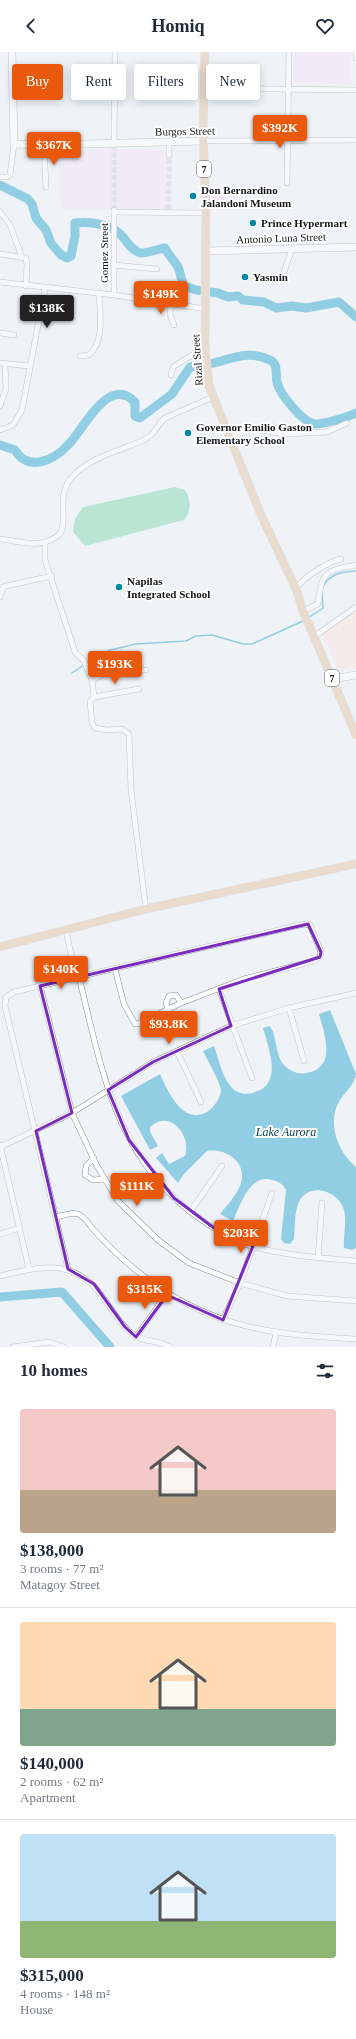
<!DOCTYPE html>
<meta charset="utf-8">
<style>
:root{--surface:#fff;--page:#f6f6f7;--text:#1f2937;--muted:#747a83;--line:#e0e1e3;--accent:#ea580c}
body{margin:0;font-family:Georgia,serif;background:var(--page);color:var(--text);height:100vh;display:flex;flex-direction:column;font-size:15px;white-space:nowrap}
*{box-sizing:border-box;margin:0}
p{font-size:13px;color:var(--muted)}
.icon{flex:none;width:22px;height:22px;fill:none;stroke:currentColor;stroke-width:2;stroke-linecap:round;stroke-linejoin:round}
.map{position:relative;height:1295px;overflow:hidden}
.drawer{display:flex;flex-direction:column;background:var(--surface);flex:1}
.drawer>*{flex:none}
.top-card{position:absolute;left:12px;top:12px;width:332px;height:36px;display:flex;gap:8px}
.price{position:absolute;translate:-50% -34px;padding:0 9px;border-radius:4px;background:var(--accent);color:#fff;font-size:13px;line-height:26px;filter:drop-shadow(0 1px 2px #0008)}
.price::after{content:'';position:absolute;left:50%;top:24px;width:12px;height:9px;margin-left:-6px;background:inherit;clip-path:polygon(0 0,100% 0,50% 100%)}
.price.selected{background:#222;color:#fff}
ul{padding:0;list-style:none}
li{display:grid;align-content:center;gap:8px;height:212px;padding:0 20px}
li+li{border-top:1px solid var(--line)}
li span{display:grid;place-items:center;height:124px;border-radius:4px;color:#555}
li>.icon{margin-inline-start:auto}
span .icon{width:72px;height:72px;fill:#fffc;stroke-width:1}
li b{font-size:17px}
h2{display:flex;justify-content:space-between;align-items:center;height:48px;padding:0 20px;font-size:17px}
.pill{padding:0 14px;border-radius:4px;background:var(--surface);box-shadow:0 2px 10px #0003;font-size:14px;line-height:36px}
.pill.selected{background:var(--accent);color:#fff}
header{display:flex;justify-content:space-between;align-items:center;height:52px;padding:0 20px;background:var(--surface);font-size:18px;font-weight:700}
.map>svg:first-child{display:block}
</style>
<header><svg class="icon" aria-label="back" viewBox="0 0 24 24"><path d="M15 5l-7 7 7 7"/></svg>Homiq<svg class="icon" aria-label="heart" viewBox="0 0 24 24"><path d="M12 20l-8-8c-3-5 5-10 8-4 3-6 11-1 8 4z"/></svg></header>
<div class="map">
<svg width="356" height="1295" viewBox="0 0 356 1295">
<rect width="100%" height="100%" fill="#eff3f8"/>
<g fill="#f1e2f5">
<polygon points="295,0 351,0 351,32 294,31"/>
<polygon points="59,98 173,98 173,157 61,157"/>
<rect x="212" y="141" width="23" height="15"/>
</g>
<polygon fill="#fbe2d9" points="356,559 356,617 339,619 323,581"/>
<path fill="#7ad4a8" d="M175,435l10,3c6,10 7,20 -1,30l-99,26 -12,-14 2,-13 8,-12z"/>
<path fill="#22a2cb" d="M330,958l26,64c-1,10 -10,17 -16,26 -14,22 -2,52 16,67v81l-4,2 -8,-2c-1,-12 3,-26 0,-38 -5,-19 -35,-29 -45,-8 -5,11 -4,25 -5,37l-4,5 -6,-1 -3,-4 5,-49c-3,-6 -8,-9 -14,-10 -22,-7 -32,26 -39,41l-13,-7c7,-9 18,-20 21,-31 6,-21 -15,-35 -34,-32l-24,24 -5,8 -22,-25 6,-5 7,11 16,-8c7,-20 -15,-48 -35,-29v5l8,14 -8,4 -29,-54 39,-22c8,18 25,56 51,35 4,-4 10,-12 10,-19 -1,-8 -14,-31 -18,-39l11,-5c5,14 8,31 18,42 5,5 14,7 20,5 32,-7 17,-43 11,-65l6,-2c7,3 6,30 15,39 5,6 15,10 22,8 32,-5 18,-40 13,-59z"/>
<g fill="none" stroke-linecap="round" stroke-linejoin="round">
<g stroke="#22a2cb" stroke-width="1.5">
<path d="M323,534c8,-13 19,-14 33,-15"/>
<polyline points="308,566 323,556 322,538"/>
<polyline points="87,611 110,598 136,592 186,589 196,584 212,583 243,592 252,592 303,569"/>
<polyline points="72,621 84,613"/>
</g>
<g stroke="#22a2cb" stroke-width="9">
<path d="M0,133l28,14 4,5 4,14 10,12 5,13 9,11 7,4 4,-2 4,-20v-13c15,-2 37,1 48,14 5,6 9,14 18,16 7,0 17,-4 24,-5 4,8 9,12 13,19 2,4 3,13 6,19l12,4 22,3 10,4 10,-1 5,4 21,2 12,6 16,-2 14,2 33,-6 17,15"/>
<path d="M0,393l15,5c13,22 38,11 53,-5 15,-14 40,-71 67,-43v14l5,2 32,-24 18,-27c8,-2 16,-2 24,-4 20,-5 36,-13 56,-3 9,4 5,15 7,22 2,11 26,41 38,42 10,0 32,-7 41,-11"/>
<polyline points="0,1245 62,1240 110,1295"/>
</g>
<g stroke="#ced2d6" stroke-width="5" stroke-dasharray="5 2.5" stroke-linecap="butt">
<polyline points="168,157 169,103"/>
<polyline points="114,158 114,91"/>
</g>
<g stroke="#8b8f93" stroke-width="6">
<g id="street">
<polyline points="356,0 356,6"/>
<polyline points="204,36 356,38"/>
<polyline points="203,89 356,88"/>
<polyline points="114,91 115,0"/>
<polyline points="44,93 46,135"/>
<polyline points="169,103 169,90"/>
<polyline points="0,125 7,125 10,123 14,92"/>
<polyline points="287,131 289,0"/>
<polyline points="0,160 10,173 22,205"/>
<polyline points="114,160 206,161"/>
<polyline points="0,202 26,206 27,212 26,234"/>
<polyline points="113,213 157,217"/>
<polyline points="284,220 292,197"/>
<polyline points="0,230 114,243 206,257"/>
<polyline points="114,243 114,158"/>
<polyline points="171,252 170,262 174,273"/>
<polyline points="0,281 14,283"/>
<path d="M80,304l9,-1c16,-14 11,-42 10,-61"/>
<polyline points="0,311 29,314"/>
<polyline points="171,323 173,315 205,295"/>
<polyline points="0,354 6,337 5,311"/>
<polyline points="0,378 13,373 22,358 45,236"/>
<polyline points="229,385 254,377 284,382 327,380 347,371"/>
<path d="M0,487c19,2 39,10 56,-2 17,-11 -4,-39 17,-61 13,-14 34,-22 51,-28 8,-3 21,-7 27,-13 5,-5 8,-12 14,-17l48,-21"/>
<polyline points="45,491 45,508 75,600 84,609 92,628"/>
<path d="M296,537c7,-12 32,-27 45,-30"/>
<polyline points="0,545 3,535 6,534 52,524"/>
<path d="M303,559l15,-7c4,-32 6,-33 38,-39"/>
<polyline points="315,584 356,555"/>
<polyline points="94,645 139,637"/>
<path d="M146,857l-15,-119 -2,-56 -7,-5 -15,1 -12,-2 -3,-6 -2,-20 4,-5 -2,-17c15,-10 37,-10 54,-10"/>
<polyline points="66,879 76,925"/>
<path d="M79,925c23,94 37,185 124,244 15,10 34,21 51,26 34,9 67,11 102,14"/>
<polyline points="40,934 72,1061 97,1114 118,1149 158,1188 189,1211 240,1231 287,1244 356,1249"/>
<polyline points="219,937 252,1026"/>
<polyline points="289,956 304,1009"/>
<polyline points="168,957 166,951 169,944 176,943 181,951"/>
<polyline points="177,999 201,1050"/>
<polyline points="0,1093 29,1217"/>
<polyline points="0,1095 72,1061 153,1010 231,974 289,956 356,941"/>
<polyline points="94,1106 86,1114 85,1123 93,1128 105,1127"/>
<polyline points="190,1160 222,1114"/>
<path d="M57,1165c6,-2 15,-5 21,-3 6,2 11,10 15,15 17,19 35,36 56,51 65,49 129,55 207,59"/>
<polyline points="0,1182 20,1176"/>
<polyline points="318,1206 322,1151"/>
<polyline points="68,1217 5,954 6,945 14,940 304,872 310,873 321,900 320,905 314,909 244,927 181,951 138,972 135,972 124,952 115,917"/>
<path d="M0,1224c41,-10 75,-18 102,20 9,12 17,27 29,37 12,10 26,6 39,14"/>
<polyline points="223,1268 240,1231 272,1141"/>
<polyline points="136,1285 167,1242"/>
<polyline points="13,1295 49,1290 64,1295"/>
<polyline points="273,1295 276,1281"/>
</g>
</g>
<g stroke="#8b8f93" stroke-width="8">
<g id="secondary">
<polyline points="12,0 14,92 44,93 203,89"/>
<polyline points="206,199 356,195"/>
<polyline points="333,627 356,623"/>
</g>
</g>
<g stroke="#d0d0d1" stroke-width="9">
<g id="primary">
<polyline points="205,0 203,78 206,161 205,295 209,334 261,463 296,537 303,559 356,683"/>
<polyline points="0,895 146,857 356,812"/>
</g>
</g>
<use href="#street" stroke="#fff" stroke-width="5"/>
<use href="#secondary" stroke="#fff" stroke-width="7"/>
<use href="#primary" stroke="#e5bf9e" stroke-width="8"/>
</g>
<path d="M0 0H356V1295H0ZM308,872l13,28 -1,5 -101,32 12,37 -78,36 -45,28 21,50 45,58 40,30 39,18 -30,74 -56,-25 -31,42 -11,-10 -31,-43 -26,-15 -32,-138 36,-18 -32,-127z" fill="#eff3f8" fill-opacity=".55" fill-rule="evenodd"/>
<path fill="none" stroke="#7b2cbf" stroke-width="3" stroke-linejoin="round" d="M308,872l13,28 -1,5 -101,32 12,37 -78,36 -45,28 21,50 45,58 40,30 39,18 -30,74 -56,-25 -31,42 -11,-10 -31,-43 -26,-15 -32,-138 36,-18 -32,-127z"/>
<g fill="#0088a8" stroke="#fff" stroke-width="1.5">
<circle cx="193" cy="144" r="4"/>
<circle cx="253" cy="171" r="4"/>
<circle cx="245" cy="225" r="4"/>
<circle cx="188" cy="381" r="4"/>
<circle cx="119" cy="535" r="4"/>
</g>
<g text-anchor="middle" stroke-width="4" stroke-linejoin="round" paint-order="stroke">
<g fill="#fff" stroke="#5b5c5d" stroke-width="1">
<rect x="197" y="109" width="14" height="16" rx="3"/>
<rect x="325" y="618" width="14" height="16" rx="3"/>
</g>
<g font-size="10" font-weight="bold" fill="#151618">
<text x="204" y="121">7</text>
<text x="332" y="630">7</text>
</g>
<g font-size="11" fill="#151618" stroke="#fff">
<text transform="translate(185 79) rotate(-1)" y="4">Burgos Street</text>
<text transform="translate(281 186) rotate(-2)" y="4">Antonio Luna Street</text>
<text transform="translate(104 201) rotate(-90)" y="4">Gomez Street</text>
<text transform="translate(197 308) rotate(-94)" y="4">Rizal Street</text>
</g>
<g font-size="11" font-weight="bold" fill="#151618" stroke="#fff" text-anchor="start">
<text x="201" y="142">Don Bernardino<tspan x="201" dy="13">Jalandoni Museum</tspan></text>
<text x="261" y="175">Prince Hypermart</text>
<text x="253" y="229">Yasmin</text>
<text x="196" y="379">Governor Emilio Gaston<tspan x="196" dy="13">Elementary School</tspan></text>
<text x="127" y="533">Napilas<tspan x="127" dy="13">Integrated School</tspan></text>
</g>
<g font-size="12" font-style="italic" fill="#053b4c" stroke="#fff">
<text x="286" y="1084">Lake Aurora</text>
</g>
</g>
</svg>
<b class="price" style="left:280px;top:97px">$392K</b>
<b class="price" style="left:54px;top:114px">$367K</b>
<b class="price" style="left:161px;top:263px">$149K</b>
<b class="price selected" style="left:47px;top:277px">$138K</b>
<b class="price" style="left:115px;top:633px">$193K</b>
<b class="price" style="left:61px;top:938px">$140K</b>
<b class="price" style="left:169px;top:993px">$93.8K</b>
<b class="price" style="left:137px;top:1155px">$111K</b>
<b class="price" style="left:241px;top:1202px">$203K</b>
<b class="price" style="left:145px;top:1258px">$315K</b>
<div class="top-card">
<a class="pill selected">Buy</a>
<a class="pill">Rent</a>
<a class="pill">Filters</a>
<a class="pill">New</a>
</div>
</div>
<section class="drawer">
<h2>10 homes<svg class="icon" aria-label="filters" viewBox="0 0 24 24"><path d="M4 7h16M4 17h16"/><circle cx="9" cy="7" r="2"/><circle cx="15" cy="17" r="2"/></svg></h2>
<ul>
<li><span style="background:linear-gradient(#f6c9c9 65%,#b9a48a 0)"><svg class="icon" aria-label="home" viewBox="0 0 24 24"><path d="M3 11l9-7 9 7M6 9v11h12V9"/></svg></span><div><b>$138,000</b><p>3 rooms · 77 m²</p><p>Matagoy Street</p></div></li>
<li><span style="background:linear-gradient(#ffd9b3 70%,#7fa58c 0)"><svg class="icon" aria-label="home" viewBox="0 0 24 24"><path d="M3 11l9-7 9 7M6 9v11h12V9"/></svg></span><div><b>$140,000</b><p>2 rooms · 62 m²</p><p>Apartment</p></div></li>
<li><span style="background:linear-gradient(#bfe0f5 70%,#8fb573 0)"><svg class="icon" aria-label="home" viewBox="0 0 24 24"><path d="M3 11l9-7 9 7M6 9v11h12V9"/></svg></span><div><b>$315,000</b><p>4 rooms · 148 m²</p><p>House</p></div></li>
</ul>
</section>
